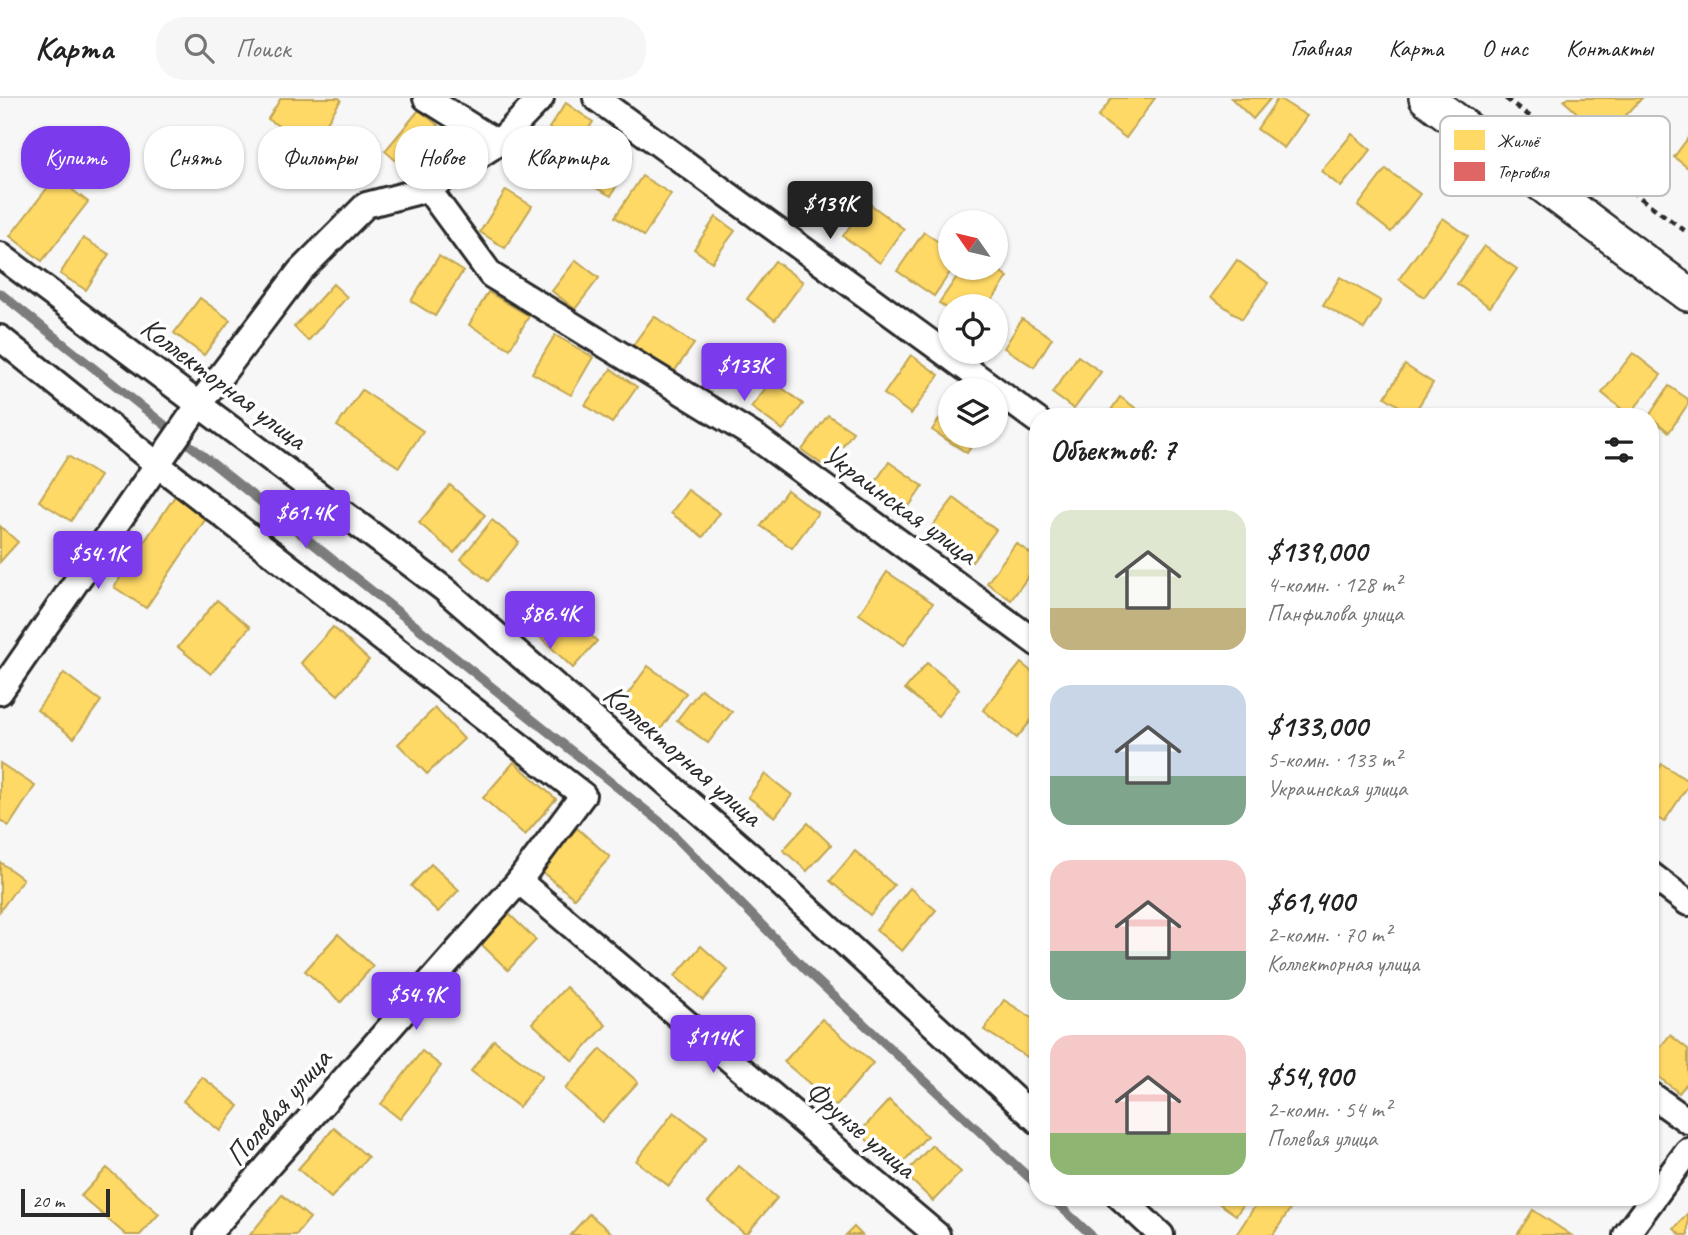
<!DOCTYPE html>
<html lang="ru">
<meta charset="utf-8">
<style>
:root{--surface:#fff;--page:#f6f6f6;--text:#222;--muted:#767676;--line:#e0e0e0;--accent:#7c3aed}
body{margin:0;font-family:Caveat,sans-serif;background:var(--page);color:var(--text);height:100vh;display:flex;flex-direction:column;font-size:26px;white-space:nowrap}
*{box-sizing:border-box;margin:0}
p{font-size:23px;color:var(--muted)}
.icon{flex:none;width:38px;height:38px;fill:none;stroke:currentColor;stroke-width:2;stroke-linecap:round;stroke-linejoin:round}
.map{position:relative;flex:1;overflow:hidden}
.sheet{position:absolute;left:1029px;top:310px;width:630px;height:798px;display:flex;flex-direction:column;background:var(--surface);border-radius:28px;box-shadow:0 2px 5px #0004}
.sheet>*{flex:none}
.guide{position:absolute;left:21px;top:28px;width:665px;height:63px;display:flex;gap:14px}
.needle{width:46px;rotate:304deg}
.fabs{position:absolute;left:938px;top:112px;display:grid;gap:14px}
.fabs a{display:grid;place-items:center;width:70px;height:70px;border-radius:50%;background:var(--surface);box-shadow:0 2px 5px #0004;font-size:35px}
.scale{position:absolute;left:21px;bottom:18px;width:89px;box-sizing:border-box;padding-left:7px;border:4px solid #2b2b2b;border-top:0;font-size:19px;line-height:24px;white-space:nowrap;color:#2b2b2b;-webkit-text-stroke:5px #fff;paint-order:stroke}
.price{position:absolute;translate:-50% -60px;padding:0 16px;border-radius:7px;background:var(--accent);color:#fff;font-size:23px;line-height:46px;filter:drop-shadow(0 2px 4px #0008)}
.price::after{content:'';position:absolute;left:50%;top:42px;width:21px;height:16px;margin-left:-10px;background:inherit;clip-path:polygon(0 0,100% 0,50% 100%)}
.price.on{background:#222;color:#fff}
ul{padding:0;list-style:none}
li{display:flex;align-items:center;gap:21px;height:175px;padding:0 21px}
li span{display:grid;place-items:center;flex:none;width:196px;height:140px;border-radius:21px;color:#555}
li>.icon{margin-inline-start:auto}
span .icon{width:84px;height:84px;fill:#fffc;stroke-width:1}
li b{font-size:30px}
h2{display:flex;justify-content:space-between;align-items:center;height:84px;padding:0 21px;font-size:30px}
.chip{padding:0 24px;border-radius:28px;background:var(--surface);box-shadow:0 2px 5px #0004;font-size:24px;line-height:63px}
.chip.on{background:var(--accent);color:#fff}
header{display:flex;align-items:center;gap:42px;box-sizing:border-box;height:98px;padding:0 35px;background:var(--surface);border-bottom:2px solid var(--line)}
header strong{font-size:33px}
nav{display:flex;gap:38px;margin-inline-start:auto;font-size:24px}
.search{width:490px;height:63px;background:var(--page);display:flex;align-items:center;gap:18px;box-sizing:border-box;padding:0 24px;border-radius:28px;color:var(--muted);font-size:26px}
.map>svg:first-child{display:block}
</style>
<header>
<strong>Карта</strong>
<div class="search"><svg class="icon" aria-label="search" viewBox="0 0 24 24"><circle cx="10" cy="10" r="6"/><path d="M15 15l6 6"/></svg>Поиск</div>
<nav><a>Главная</a><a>Карта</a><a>О нас</a><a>Контакты</a></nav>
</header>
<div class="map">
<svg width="1688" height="1137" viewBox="0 0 1688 1137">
<rect width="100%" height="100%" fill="#f7f7f7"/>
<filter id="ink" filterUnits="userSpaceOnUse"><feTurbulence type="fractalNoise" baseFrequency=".0143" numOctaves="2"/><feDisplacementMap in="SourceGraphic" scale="14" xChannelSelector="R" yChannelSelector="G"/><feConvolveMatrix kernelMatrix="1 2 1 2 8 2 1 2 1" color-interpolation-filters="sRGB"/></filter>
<g filter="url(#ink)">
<g fill="#ffd966" stroke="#bfa554" stroke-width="2">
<polygon points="281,0 339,0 341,2 311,49 268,21"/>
<polygon points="1112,0 1155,0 1126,40 1098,19"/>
<polygon points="1231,0 1271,0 1253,21"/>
<polygon points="1278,0 1307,18 1284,50 1257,31"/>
<polygon points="1567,0 1642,0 1605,40 1564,3"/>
<polygon points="566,5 593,24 576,49 549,30"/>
<polygon points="419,12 439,28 404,70 385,53"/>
<polygon points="1352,36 1371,52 1341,89 1321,73"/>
<polygon points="1688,40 1688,70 1674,59"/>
<polygon points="606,45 632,59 611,98 585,84"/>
<polygon points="1386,71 1420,96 1391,134 1358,108"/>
<polygon points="642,78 671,96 644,138 615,119"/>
<polygon points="56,79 88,104 42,163 10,138"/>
<polygon points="506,92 532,108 505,150 480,134"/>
<polygon points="867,104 904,131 880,165 843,138"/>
<polygon points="716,119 735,133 712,164 694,151"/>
<polygon points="1443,120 1468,138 1424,199 1399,181"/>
<polygon points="924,134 950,152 950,170 953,170 934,198 897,173"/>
<polygon points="83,140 109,156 86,192 60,176"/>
<polygon points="1484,148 1517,171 1490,209 1457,186"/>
<polygon points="439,158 463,173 435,218 411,203"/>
<polygon points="576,162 599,180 575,211 552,193"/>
<polygon points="1237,162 1268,185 1242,221 1211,199"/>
<polygon points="775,163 803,184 775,222 747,201"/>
<polygon points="963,170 995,170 1008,179 988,208 950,208 950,212 939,205"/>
<polygon points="1340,179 1381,203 1364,231 1323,207"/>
<polygon points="333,186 347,199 308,243 294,229"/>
<polygon points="488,194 529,218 510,251 469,227"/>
<polygon points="200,200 230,222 204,257 174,235"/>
<polygon points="654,218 694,246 673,275 633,247"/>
<polygon points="1022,221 1052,240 1034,269 1004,250"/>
<polygon points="555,237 593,259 571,297 532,275"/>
<polygon points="1633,255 1661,277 1629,317 1602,295"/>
<polygon points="911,257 939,277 911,316 884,296"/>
<polygon points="1078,258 1101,274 1074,311 1052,295"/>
<polygon points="1405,267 1433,285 1413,317 1385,299"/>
<polygon points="611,271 637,289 612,325 585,307"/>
<polygon points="772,282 803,306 783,332 751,309"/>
<polygon points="1669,288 1688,301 1688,306 1669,334 1649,318"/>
<polygon points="362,292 423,333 399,369 337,328"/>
<polygon points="1120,299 1147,318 1107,318"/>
<polygon points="950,305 950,338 978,338 967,355 932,332"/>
<polygon points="828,317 853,334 827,370 802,352"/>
<polygon points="68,358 100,378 71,423 39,403"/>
<polygon points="889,364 923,388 903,417 869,393"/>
<polygon points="450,387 485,417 454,455 419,425"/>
<polygon points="688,392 720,415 703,439 671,415"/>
<polygon points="787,392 818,415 792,450 761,428"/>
<polygon points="175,398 207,419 146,510 114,489"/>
<polygon points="954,400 996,432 972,464 929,432"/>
<polygon points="492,422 519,444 488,483 461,461"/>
<polygon points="0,428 18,444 0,464"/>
<polygon points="1016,445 1038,461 1038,465 1011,502 987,485"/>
<polygon points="887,474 933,505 904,547 859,516"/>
<polygon points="217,502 250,529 211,576 178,549"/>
<polygon points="563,512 597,543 573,570 539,538"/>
<polygon points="333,529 369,562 338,597 301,565"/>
<polygon points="927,565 959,591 938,618 905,591"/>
<polygon points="1021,565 1038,579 1038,614 1017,640 983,612"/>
<polygon points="648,568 686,595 656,638 617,611"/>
<polygon points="64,575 101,603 74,640 37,612"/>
<polygon points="701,591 732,614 708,645 677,622"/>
<polygon points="435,610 464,641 427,676 398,646"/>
<polygon points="514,664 556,701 525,737 483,700"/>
<polygon points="0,665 35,688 9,728 0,722"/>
<polygon points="1662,666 1688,683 1688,688 1664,724 1650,715 1650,684"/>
<polygon points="765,676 792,697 775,719 748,699"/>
<polygon points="808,725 831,747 807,773 783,752"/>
<polygon points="577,730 610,759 574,800 541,773"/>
<polygon points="855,753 894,787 870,817 830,783"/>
<polygon points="0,764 23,781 0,813"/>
<polygon points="431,766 459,792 438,814 411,788"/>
<polygon points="910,790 936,812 902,853 876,832"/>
<polygon points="508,815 536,842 508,872 480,845"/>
<polygon points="338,836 373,868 341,904 305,873"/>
<polygon points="701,848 728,872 703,902 675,878"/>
<polygon points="566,889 606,927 573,963 532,925"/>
<polygon points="1004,902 1038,924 1038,941 1027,959 984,932"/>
<polygon points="822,921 873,965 836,1008 784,964"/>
<polygon points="1670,937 1688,951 1688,984 1679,995 1650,972 1650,962"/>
<polygon points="494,942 542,978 519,1009 471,973"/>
<polygon points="601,951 638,984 602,1024 565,991"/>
<polygon points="422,953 441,968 400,1021 381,1006"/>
<polygon points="202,979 239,1008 220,1033 183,1003"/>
<polygon points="889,1002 927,1038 898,1070 859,1035"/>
<polygon points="674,1014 707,1039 669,1088 636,1063"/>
<polygon points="334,1030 368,1059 331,1100 298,1071"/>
<polygon points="932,1047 961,1074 933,1103 905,1076"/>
<polygon points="739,1068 777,1100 746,1137 708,1105"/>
<polygon points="107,1070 159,1116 140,1137 126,1137 81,1098"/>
<polygon points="282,1097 310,1120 296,1137 250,1137"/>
<polygon points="1210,1099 1249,1099 1236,1117"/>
<polygon points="1261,1099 1271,1099 1290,1111 1273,1137 1236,1137"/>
<polygon points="1533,1112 1571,1137 1517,1137"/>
<polygon points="1688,1115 1688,1137 1681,1137 1674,1131"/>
<polygon points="589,1116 614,1137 570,1137"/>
<polygon points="854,1129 862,1137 846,1137"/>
</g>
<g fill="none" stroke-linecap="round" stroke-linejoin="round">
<g stroke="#7b7b7b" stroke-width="9">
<polyline points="0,195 663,726 807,873 1038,1088"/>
<polyline points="1050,1099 1091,1137"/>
</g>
<g stroke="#2b2b2b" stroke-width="30">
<g id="street">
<polyline points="426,0 498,45"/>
<polyline points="596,0 1038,323"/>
<polyline points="428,91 491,177 757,340 1038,546"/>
<polyline points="0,157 444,491 753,760 1038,1023"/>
<polyline points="0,240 158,367 583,697 519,783 207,1137"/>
<polyline points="0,594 200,305 300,173 366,107 428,91 498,45 541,0"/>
<polyline points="1650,776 1688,805"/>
<polyline points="519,783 937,1137"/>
<polyline points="1650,996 1688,1023"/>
<polyline points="1120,1099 1161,1137"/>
<polyline points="1626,1137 1688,1053"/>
</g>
</g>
<g stroke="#2b2b2b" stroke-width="38">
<polyline id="secondary" points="1426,0 1688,196"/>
</g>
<polyline stroke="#2b2b2b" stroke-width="4.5" stroke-dasharray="7 5" stroke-linecap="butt" points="1505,0 1688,135"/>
<use href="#street" stroke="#fff" stroke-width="24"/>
<use href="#secondary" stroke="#fff" stroke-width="33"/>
</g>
</g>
<g text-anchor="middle" stroke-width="7" stroke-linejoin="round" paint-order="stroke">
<g font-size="30" fill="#2b2b2b" stroke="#fff">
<text transform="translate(224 285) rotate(37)" y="10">Коллекторная улица</text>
<text transform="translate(900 406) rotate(36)" y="10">Украинская улица</text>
<text transform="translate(683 657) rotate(41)" y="10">Коллекторная улица</text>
<text transform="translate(278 1009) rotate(-49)" y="10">Полевая улица</text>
<text transform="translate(861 1031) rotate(40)" y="10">Фрунзе улица</text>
</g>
</g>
<rect x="1440" y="18" width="230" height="80" rx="10" fill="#fff" stroke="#bfbfbf" stroke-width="2"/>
<rect x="1454" y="32" width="31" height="20" fill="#ffd966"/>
<rect x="1454" y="64" width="31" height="19" fill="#e06666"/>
<g font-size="19" fill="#2b2b2b">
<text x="1497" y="49">Жильё</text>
<text x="1497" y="80">Торговля</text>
</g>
</svg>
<div class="fabs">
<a><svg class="needle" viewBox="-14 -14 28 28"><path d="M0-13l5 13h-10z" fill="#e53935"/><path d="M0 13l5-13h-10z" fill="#767676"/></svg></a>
<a><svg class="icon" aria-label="locate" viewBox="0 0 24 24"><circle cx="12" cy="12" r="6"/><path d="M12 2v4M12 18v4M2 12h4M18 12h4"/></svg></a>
<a><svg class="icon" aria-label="layers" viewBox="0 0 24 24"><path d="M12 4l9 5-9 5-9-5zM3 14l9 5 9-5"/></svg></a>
</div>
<div class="scale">20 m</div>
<b class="price on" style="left:830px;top:143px">$139K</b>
<b class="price" style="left:744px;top:305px">$133K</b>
<b class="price" style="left:305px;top:452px">$61.4K</b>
<b class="price" style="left:98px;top:493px">$54.1K</b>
<b class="price" style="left:550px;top:553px">$86.4K</b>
<b class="price" style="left:416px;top:934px">$54.9K</b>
<b class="price" style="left:713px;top:977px">$114K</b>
<div class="guide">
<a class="chip on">Купить</a>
<a class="chip">Снять</a>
<a class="chip">Фильтры</a>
<a class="chip">Новое</a>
<a class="chip">Квартира</a>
</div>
<section class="sheet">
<h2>Объектов: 7<svg class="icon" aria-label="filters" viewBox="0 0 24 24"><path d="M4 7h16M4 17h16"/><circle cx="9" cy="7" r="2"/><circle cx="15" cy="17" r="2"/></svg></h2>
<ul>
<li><span style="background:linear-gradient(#dfe7d0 70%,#c2b280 0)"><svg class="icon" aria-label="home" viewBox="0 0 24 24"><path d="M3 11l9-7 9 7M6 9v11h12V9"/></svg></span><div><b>$139,000</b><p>4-комн. · 128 m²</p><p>Панфилова улица</p></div></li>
<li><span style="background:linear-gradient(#c9d6e8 65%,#7fa58c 0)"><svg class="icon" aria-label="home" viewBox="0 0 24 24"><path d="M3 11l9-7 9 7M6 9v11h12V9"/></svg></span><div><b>$133,000</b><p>5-комн. · 133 m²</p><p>Украинская улица</p></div></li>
<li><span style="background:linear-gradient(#f6c9c9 65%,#7fa58c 0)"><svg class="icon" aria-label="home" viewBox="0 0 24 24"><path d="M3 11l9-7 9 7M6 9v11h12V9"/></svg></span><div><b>$61,400</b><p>2-комн. · 70 m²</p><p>Коллекторная улица</p></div></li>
<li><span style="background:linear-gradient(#f6c9c9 70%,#8fb573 0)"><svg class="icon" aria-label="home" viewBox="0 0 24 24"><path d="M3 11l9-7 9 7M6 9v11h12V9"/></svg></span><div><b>$54,900</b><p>2-комн. · 54 m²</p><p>Полевая улица</p></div></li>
</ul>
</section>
</div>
